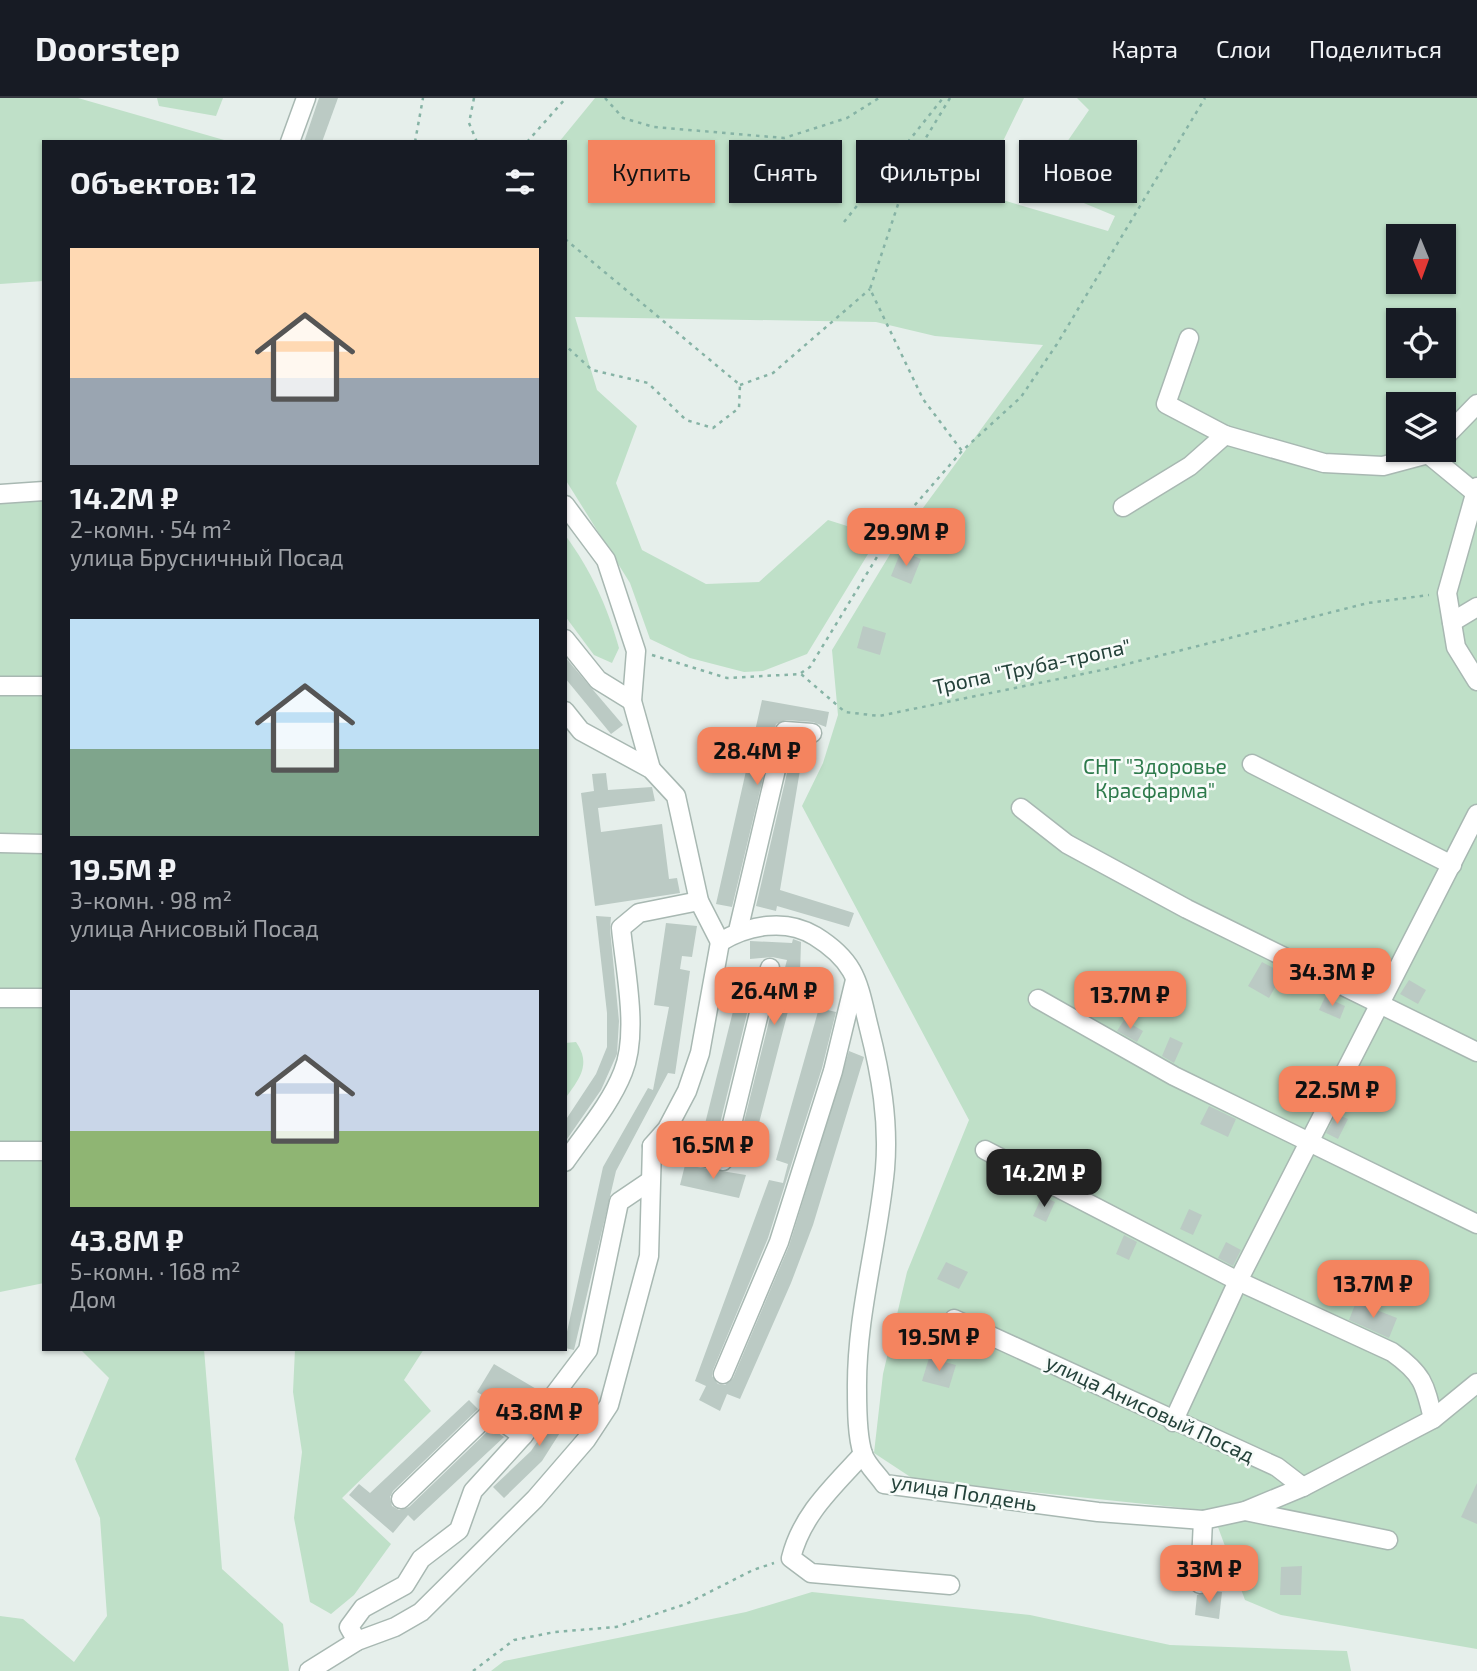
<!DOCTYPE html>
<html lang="ru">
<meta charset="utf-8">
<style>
:root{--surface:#171b24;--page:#242831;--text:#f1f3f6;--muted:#9ea1a6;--line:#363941;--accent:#f4845f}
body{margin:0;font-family:"Exo 2",sans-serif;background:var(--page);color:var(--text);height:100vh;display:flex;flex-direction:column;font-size:26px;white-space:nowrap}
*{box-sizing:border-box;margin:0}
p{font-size:23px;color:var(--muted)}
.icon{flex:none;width:38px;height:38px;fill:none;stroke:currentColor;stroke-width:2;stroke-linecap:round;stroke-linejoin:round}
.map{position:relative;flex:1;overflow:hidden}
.sheet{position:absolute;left:42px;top:42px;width:525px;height:1211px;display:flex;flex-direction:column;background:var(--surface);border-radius:0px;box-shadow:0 2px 5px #0004}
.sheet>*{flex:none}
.banner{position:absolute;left:588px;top:42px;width:665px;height:63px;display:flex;gap:14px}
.needle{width:46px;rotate:179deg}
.fabs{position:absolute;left:1386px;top:126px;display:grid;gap:14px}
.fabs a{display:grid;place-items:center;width:70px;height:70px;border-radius:0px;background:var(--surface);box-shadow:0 2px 5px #0004;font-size:35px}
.price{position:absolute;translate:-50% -60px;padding:0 16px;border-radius:14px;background:var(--accent);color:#111;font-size:23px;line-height:46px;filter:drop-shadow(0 2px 4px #0008)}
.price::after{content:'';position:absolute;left:50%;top:42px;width:21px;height:16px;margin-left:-10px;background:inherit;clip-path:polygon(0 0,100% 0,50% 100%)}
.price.selected{background:#222;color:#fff}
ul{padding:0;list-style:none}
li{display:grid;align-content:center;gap:14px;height:371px;padding:0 28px}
li span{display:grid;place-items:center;height:217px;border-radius:0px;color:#555}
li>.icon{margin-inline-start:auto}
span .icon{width:126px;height:126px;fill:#fffc;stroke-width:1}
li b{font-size:30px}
h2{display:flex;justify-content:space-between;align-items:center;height:84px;padding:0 28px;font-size:30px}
.tag{padding:0 24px;border-radius:0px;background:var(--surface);box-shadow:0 2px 5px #0004;font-size:24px;line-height:63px}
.tag.selected{background:var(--accent);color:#111}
header{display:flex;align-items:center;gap:42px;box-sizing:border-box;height:98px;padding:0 35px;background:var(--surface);border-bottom:2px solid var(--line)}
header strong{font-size:33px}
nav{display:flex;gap:38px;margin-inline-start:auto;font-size:24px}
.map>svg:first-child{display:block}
</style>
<header>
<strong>Doorstep</strong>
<nav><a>Карта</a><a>Слои</a><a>Поделиться</a></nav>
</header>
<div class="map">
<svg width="1477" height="1573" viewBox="0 0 1477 1573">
<rect width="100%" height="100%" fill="#e6efeb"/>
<g fill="#bfe0c8" fill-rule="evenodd">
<polygon points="0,0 78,0 231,44 44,44 44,183 0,186"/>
<polygon points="157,0 223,0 216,18 159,8"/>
<path d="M595,0h429l-33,68 1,31 116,34 7,-15 -77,-32 51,-74 -12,-12h400v1551l-196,-34 -36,-15 -33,-89 -297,-31 -41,-27 9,-79 24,-102 62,-152 -167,-314 21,-43 15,-48 -6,-65 63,-104 148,-201 -108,-9 -59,-14 -301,-5 22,73 40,36 -21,57 26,67 64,34 53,-2 69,-62 51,16 -72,118 -44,17 -19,1 -54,-14 -40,-19 -20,-56 -65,-104v-337h-6zM1398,138h46v46h-46zM1398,222h46v46h-46zM1398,306h46v46h-46z"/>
<polygon points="42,402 44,1185 0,1194 0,406"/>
<path d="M565,437c26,35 42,71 54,113l-7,15 -18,-8 -29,-39z"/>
<path d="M576,944c16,23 3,37 -11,57v-56z"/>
<polygon points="80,1251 204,1251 222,1471 283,1526 289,1573 0,1573 0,1518 23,1521 74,1564 107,1518 100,1420 75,1361 109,1280"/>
<polygon points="295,1251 424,1251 404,1282 431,1313 342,1400 391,1446 354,1497 331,1516 310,1504 294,1420 302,1354 293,1294"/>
<polygon points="812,1494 1030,1517 1170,1547 1347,1553 1351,1573 491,1573 504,1563 746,1514"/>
</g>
<g fill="#bbcac4">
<polygon points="319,0 338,0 322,44 304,44"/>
<polygon points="901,453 921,461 911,486 891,478"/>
<polygon points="863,528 886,535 880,557 857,550"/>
<polygon points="565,559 623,627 611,636 565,580"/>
<polygon points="762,602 829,614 826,629 813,624 786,622 776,626 732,809 716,806"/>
<polygon points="794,645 816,646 812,662 802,660 780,792 854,815 849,829 777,808 776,813 756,808"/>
<polygon points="606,675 608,692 652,689 655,703 598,710 601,734 662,726 669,781 677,780 680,795 595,808 581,695 594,693 592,676"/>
<polygon points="596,818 611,819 610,831 619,923 617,956 601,992 565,1044 565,1023 596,976 607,949 607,915"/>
<polygon points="666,825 697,828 692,859 682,858 680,871 690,873 675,976 668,975 616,1073 574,1252 565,1250 565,1243 603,1069 648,990 653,992 669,909 654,907"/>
<polygon points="793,841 801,844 800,877 823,881 820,898 793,894 751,1056 737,1052 778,887 780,888 787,862 772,859 750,861 750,843 792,845"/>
<polygon points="1262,864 1283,875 1269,900 1248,888"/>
<polygon points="741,881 755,883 715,1046 701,1042"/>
<polygon points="1409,882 1426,892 1418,906 1400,896"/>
<polygon points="1325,899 1345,908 1340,921 1319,912"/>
<polygon points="819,910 836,914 822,970 768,1140 713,1272 712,1278 718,1286 725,1287 733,1280 789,1148 849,953 864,959 813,1127 791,1185 740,1301 727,1296 720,1313 699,1302 706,1288 695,1283 769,1082 783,1085 788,1066 776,1062"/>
<polygon points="1124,922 1143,933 1137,944 1117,933"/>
<polygon points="1170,939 1183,945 1174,965 1162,958"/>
<polygon points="1209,1008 1236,1021 1228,1039 1200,1026"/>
<polygon points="1336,1016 1348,1021 1338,1041 1326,1035"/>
<polygon points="685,1067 746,1077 739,1100 680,1087"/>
<polygon points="1042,1098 1055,1104 1046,1124 1033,1118"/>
<polygon points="1189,1111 1202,1117 1193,1137 1180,1131"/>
<polygon points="1124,1137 1137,1144 1129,1162 1116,1156"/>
<polygon points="1226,1144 1241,1152 1233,1168 1218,1160"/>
<polygon points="946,1164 968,1174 959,1191 937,1181"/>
<polygon points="1356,1204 1397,1220 1389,1240 1349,1222"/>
<polygon points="929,1260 956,1267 949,1290 922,1283"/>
<polygon points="494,1266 538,1292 521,1320 477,1294"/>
<polygon points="572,1293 582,1300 542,1363 504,1400 493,1389 531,1353"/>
<polygon points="469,1302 478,1311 393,1393 390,1399 392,1408 399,1412 409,1409 491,1330 504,1339 414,1423 408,1417 393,1435 349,1397 359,1386 370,1395"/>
<polygon points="1477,1385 1477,1426 1461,1419"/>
<polygon points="1302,1468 1301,1497 1280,1497 1281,1469"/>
<polygon points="1209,1493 1222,1494 1219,1521 1195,1517 1197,1497"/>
</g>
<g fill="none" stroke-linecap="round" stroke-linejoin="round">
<g stroke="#a8b8b2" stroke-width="21">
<g id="minor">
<polyline points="290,44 306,0"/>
<polyline points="1189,240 1166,306 1225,337 1324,365 1383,368 1428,356 1432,352"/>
<polyline points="1444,340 1477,306"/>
<polyline points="1428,356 1473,393"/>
<polyline points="1477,389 1447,495 1456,549 1477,583"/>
<polyline points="0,396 44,393"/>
<polyline points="565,407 606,462 636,553 632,603 651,671"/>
<polyline points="1123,409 1190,368 1225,337"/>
<polyline points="1452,524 1477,509"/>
<polyline points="565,541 598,582 632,603"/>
<polyline points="0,588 44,588"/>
<polyline points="565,613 581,633 651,671 676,698 699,803 720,844"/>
<polyline points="1252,666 1452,767"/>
<polyline points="1021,710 1067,746 1187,811 1477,954"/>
<polyline points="0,745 44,746"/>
<polyline points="738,833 785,633 812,635"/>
<path d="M720,844c28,-17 66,-24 95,-6 42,26 43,47 54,92 12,47 20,93 16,141 -7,75 -29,146 -28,221 0,19 0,47 6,64 3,10 15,21 21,30l214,28 105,8 42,-9 58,-24 130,-68 44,-36"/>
<polyline points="0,900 44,900"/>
<polyline points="1038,901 1174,978 1477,1126"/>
<polyline points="652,1048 723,1063 770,870"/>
<path d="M985,1052l253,131 154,71c31,22 33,32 41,67"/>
<polyline points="0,1053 44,1053"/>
<path d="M565,1064c20,-29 45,-57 58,-90 16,-39 2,-102 -2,-144l18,-15 60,-12"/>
<polyline points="954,1221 1277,1369 1303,1389"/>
<polyline points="723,1276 779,1144 833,973 855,882"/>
<polyline points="1173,1324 1238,1183 1477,716"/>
<path d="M863,1356c-30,33 -61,60 -72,104l20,15 139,12"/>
<polyline points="401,1401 490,1315 523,1338"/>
<polyline points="1245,1413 1388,1442"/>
<polyline points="1200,1486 1203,1422"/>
<polyline points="357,1543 349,1529 363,1510 405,1487 421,1461 459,1432 473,1393 523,1338 588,1252 619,1104 650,1083"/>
<polyline points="309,1573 357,1543 395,1529 421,1514 535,1401 586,1342 609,1307 649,1158 652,1048 667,1031 687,993 700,955 720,844"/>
</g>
</g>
<g stroke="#86b3a5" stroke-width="2.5" stroke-dasharray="3.5 5" stroke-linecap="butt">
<polyline points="474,0 469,25 477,44"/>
<polyline points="605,0 623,20 654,29 784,40 847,20 879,0"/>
<polyline points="950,0 913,61 870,191 923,301 962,353"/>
<polyline points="415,44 423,0"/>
<polyline points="527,44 566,0"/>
<polyline points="844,124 943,0"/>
<polyline points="565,141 740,287 739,310 713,330 686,322 648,285 592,272 565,247"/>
<polyline points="740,287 773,275 870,191"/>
<polyline points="652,557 727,580 801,576 845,614 879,618 1107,571 1368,505 1429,497"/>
<polyline points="801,575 810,569 894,431 962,353 1021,299 1057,246 1205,0"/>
<polyline points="473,1573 514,1542 555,1534 616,1529 686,1506 753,1472 774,1465"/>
</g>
<use href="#minor" stroke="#fff" stroke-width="18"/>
</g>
<g text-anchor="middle" stroke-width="5" stroke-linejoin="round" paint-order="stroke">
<g font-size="21" fill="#24423a" stroke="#f7fbf9">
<text transform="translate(1032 569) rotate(-12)" y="7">Тропа "Труба-тропа"</text>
<text transform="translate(1150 1311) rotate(25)" y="7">улица Анисовый Посад</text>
<text transform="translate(964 1395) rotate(9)" y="7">улица Полдень</text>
</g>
<g font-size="21" fill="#2d7a4b" stroke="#f7fbf9">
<text x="1155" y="676">СНТ "Здоровье<tspan x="1155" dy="24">Красфарма"</tspan></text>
</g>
</g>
</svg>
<div class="fabs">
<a><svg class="needle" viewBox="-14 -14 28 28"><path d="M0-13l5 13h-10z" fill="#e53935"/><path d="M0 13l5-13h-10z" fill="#9ea1a6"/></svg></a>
<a><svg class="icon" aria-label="locate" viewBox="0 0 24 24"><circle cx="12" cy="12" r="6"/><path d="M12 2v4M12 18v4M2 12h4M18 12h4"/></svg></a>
<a><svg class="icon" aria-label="layers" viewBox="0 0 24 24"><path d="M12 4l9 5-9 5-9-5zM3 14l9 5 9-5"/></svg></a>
</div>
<b class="price" style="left:906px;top:470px">29.9M ₽</b>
<b class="price" style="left:757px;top:689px">28.4M ₽</b>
<b class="price" style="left:1332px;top:910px">34.3M ₽</b>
<b class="price" style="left:774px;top:929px">26.4M ₽</b>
<b class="price" style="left:1130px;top:933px">13.7M ₽</b>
<b class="price" style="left:1337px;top:1028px">22.5M ₽</b>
<b class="price" style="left:713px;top:1083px">16.5M ₽</b>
<b class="price selected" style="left:1044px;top:1111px">14.2M ₽</b>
<b class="price" style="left:1373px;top:1222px">13.7M ₽</b>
<b class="price" style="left:939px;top:1275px">19.5M ₽</b>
<b class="price" style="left:539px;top:1350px">43.8M ₽</b>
<b class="price" style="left:1209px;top:1507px">33M ₽</b>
<div class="banner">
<a class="tag selected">Купить</a>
<a class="tag">Снять</a>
<a class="tag">Фильтры</a>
<a class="tag">Новое</a>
</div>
<section class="sheet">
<h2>Объектов: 12<svg class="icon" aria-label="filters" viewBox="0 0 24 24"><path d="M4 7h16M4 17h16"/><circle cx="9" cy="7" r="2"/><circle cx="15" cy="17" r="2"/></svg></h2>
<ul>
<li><span style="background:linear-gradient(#ffd9b3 60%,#9aa5b1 0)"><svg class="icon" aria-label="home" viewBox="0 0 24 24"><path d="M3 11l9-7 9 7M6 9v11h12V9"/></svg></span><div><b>14.2M ₽</b><p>2-комн. · 54 m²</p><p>улица Брусничный Посад</p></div></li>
<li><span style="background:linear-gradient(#bfe0f5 60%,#7fa58c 0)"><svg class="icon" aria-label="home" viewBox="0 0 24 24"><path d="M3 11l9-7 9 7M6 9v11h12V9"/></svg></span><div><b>19.5M ₽</b><p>3-комн. · 98 m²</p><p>улица Анисовый Посад</p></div></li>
<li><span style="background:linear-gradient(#c9d6e8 65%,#8fb573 0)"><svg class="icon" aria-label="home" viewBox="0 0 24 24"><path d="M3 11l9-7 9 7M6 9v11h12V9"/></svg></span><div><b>43.8M ₽</b><p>5-комн. · 168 m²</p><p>Дом</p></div></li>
</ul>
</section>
</div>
